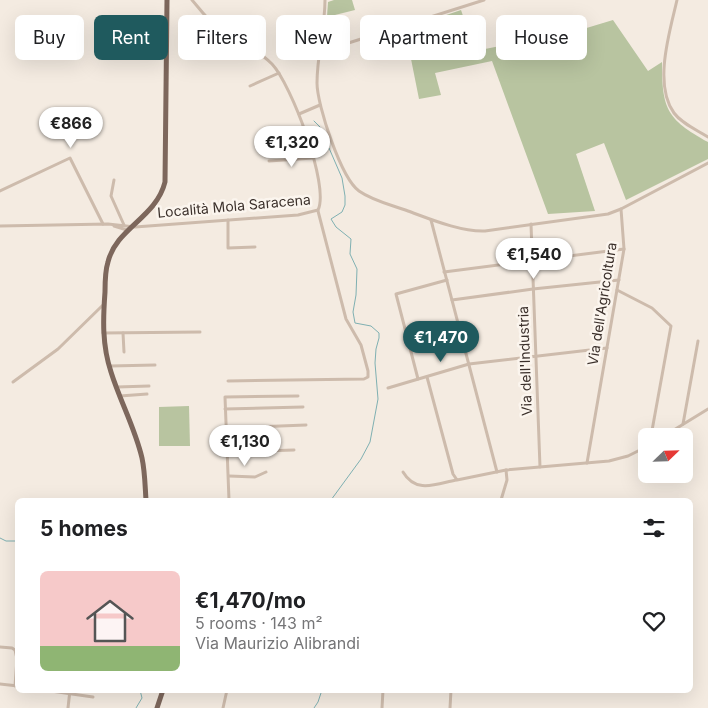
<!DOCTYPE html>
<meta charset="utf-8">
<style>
:root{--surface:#fff;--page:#f6f6f6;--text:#202124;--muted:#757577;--line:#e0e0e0;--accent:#1f5a5e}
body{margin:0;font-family:Inter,sans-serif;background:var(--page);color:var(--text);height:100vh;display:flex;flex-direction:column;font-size:19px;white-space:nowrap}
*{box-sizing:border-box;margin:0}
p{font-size:16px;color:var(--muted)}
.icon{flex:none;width:28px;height:28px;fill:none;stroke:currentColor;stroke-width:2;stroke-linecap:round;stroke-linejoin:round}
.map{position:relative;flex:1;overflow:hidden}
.drawer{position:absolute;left:15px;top:498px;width:678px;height:195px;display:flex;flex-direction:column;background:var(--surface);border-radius:8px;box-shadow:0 5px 20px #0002}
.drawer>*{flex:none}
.top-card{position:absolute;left:15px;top:15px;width:679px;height:45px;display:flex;gap:10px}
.needle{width:32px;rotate:67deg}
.controls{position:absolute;left:638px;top:428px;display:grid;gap:10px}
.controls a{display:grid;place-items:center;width:55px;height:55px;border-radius:8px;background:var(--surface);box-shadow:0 5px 20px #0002;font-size:25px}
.price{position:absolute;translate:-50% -42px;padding:0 11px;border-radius:18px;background:#fff;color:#222;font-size:16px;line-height:32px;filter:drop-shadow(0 1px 2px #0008)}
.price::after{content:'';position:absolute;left:50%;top:30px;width:15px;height:11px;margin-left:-8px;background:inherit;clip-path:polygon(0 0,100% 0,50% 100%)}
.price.on{background:var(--accent);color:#fff}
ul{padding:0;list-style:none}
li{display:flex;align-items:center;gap:15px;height:125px;padding:0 25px}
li+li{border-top:1px solid var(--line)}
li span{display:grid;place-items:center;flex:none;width:140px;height:100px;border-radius:8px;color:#555}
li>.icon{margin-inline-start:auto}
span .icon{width:60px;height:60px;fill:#fffc;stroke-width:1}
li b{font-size:21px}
h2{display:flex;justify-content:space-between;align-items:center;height:60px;padding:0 25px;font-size:21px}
.chip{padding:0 18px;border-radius:8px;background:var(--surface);box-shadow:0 5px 20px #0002;font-size:18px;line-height:45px}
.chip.on{background:var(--accent);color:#fff}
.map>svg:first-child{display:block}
</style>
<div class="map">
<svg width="708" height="708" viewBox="0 0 708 708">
<rect width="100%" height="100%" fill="#f4ebe1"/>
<g fill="#b8c4a0">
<polygon points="334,0 352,0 355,10 327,17 328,2"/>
<path d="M461,10l14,41 25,-5 25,-15 13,-12 32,14 43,-13 35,51 14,-9c0,46 4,57 46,80v17l-82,41 -22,-57 -28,11 19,57 -47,3 -56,-153 -57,12 6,22 -22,4 -14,-70z"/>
<polygon points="189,406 190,446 159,446 159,407"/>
</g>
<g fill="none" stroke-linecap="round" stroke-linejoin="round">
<g stroke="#7fb0b2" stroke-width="1">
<polyline points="314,121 320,127 320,139 329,148 342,178 345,196 345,205 342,212 331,219 336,227 351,239 350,254 357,269 356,295 353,312 355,323 371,326 379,333 379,338 376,349 375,363 378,399 370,442 361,459 331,500"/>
<polyline points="0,538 6,541 18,541"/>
<polyline points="136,708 142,698 140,690"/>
<polyline points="314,708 318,702 322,690"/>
</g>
<g stroke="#cdbbac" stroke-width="3">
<path d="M325,0c0,28 -8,55 -8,83 0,22 24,95 42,108 14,10 33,14 49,20 22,8 53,21 77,20l123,-17 13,-5 87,-46"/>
<path d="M677,0c-7,31 -24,84 -3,113 8,11 23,17 34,24"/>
<polyline points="320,52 484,0"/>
<polyline points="250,86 279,73"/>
<polyline points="299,114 320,105"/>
<polyline points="256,146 303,127"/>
<polyline points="269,161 313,158"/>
<polyline points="114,180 111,196 124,225"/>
<polyline points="0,191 70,158 103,224"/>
<polyline points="228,220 228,248 255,247"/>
<polyline points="431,220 497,472"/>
<polyline points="531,224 540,467"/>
<path d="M0,226l108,-2 27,3 163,-12 20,-5c12,-24 -27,-126 -46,-146 -16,-16 -38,-26 -57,-39 -9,-7 -16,-17 -23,-25"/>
<polyline points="114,226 127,230"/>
<polyline points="444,272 624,249"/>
<polyline points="617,290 652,308 671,326 651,436"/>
<polyline points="452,300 533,289 619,280"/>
<polyline points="103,333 200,332"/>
<polyline points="123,333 124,352"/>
<polyline points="110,366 155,365"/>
<polyline points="427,377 453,474 457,480 506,470 609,461 628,456 646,447"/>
<polyline points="418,379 396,294 447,280"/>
<polyline points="228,381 364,379 368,377 368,371 361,345 346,319 318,211"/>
<polyline points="13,382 58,349 103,305"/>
<polyline points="117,387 149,386"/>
<polyline points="388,388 469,364 607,348"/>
<polyline points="120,396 147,394"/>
<polyline points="225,409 303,407"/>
<polyline points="683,424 698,341"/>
<polyline points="225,428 306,425"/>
<polyline points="664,436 708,409"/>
<polyline points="228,452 294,450"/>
<polyline points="587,463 624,249 621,209"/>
<path d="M403,472c13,22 33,12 53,8"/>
<polyline points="229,476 255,477 266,472"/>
<polyline points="229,500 225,397 298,396"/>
<polyline points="501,500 507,480 506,470"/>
<polyline points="0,647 12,648 15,650 17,659 15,686"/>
<polyline points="0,684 18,686"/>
<polyline points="44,690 93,697"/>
<polyline points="68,708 70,690"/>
<polyline points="223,708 227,690"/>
<polyline points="382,708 383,690"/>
<polyline points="450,708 451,690"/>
</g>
<g stroke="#7d675c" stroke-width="5">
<path d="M146,500c-1,-14 -1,-28 -4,-42 -7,-30 -22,-57 -31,-86 -9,-27 -8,-53 -6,-80 0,-10 0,-21 3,-30 8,-34 48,-44 57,-80l2,-182"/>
<polyline points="157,708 163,690"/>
</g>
</g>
<g text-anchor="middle" stroke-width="5" stroke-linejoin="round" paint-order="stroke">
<g font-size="14" fill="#3b302b" stroke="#fbf5ee">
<text transform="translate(234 206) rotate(-5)" y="5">Località Mola Saracena</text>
<text transform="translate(602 304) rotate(-81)" y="5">Via dell'Agricoltura</text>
<text transform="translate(525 361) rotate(-92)" y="5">Via dell'Industria</text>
</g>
</g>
</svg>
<div class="controls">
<a><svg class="needle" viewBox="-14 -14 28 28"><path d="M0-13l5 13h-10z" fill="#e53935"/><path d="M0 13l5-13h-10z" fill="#757577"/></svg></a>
</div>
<b class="price" style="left:71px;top:149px">€866</b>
<b class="price" style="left:292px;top:168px">€1,320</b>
<b class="price" style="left:534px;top:280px">€1,540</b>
<b class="price on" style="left:441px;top:363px">€1,470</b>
<b class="price" style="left:245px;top:467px">€1,130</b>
<div class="top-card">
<a class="chip">Buy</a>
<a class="chip on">Rent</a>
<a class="chip">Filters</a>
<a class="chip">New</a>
<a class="chip">Apartment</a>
<a class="chip">House</a>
</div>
<section class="drawer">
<h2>5 homes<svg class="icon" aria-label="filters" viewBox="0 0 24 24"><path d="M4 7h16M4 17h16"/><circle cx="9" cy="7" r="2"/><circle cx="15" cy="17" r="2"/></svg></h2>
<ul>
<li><span style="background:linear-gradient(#f6c9c9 75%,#8fb573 0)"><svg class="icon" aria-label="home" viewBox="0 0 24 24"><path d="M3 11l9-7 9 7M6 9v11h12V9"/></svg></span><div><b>€1,470/mo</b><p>5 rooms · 143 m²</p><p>Via Maurizio Alibrandi</p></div><svg class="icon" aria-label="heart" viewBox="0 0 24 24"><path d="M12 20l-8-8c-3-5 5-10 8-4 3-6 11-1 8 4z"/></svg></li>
</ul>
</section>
</div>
